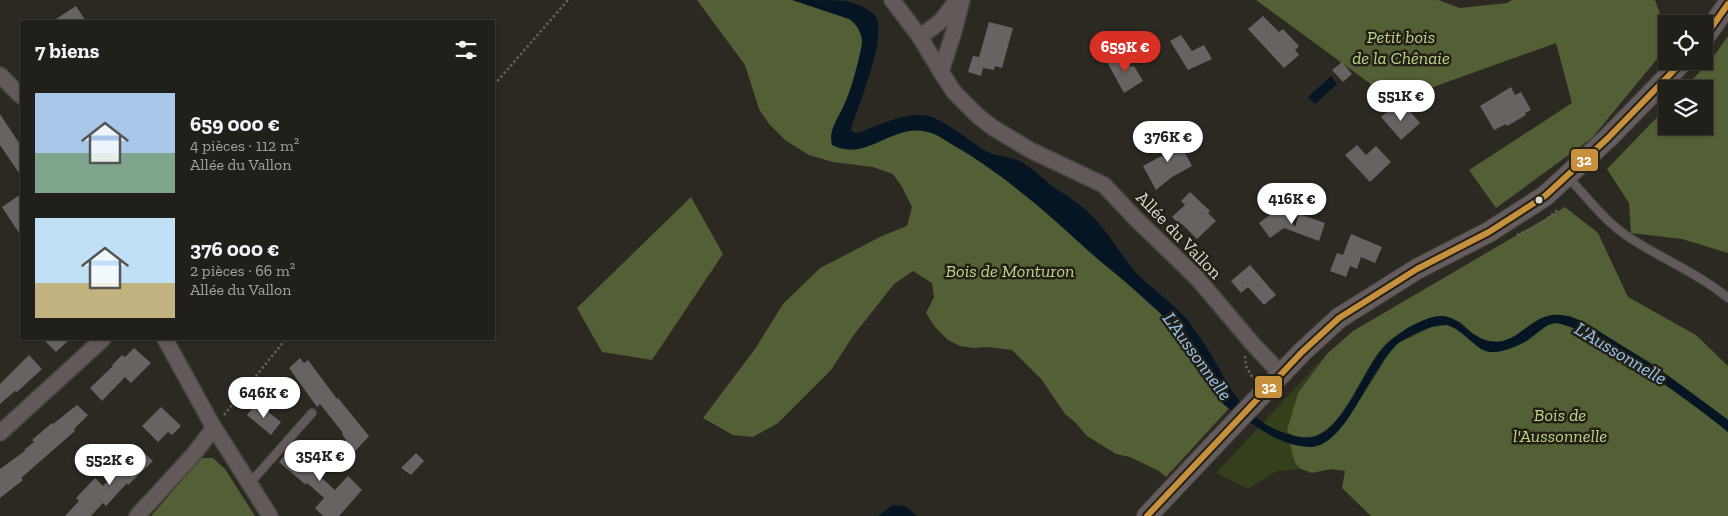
<!DOCTYPE html>
<html lang="fr">
<meta charset="utf-8">
<style>
:root{--surface:#211f1a;--page:#292723;--text:#f1f3f6;--muted:#a2a2a2;--line:#3e3d39;--accent:#d93025}
body{margin:0;font-family:"Zilla Slab",serif;background:var(--page);color:var(--text);height:100vh;display:flex;flex-direction:column;font-size:19px;white-space:nowrap}
*{box-sizing:border-box;margin:0}
p{font-size:16px;color:var(--muted)}
.icon{flex:none;width:28px;height:28px;fill:none;stroke:currentColor;stroke-width:2;stroke-linecap:round;stroke-linejoin:round}
.map{position:relative;flex:1;overflow:hidden}
.details{position:absolute;left:20px;top:20px;width:475px;height:320px;display:flex;flex-direction:column;background:var(--surface);border-radius:0px;box-shadow:0 1px 4px #0004,0 0 0 1px var(--line)}
.details>*{flex:none}
.buttons{position:absolute;left:1658px;top:15px;display:grid;gap:10px}
.buttons a{display:grid;place-items:center;width:55px;height:55px;border-radius:0px;background:var(--surface);box-shadow:0 1px 4px #0004,0 0 0 1px var(--line);font-size:25px}
.price{position:absolute;translate:-50% -42px;padding:0 11px;border-radius:18px;background:#fff;color:#222;font-size:16px;line-height:32px;filter:drop-shadow(0 1px 2px #0008)}
.price::after{content:'';position:absolute;left:50%;top:30px;width:15px;height:11px;margin-left:-8px;background:inherit;clip-path:polygon(0 0,100% 0,50% 100%)}
.price.selected{background:var(--accent);color:#fff}
ul{padding:0;list-style:none}
li{display:flex;align-items:center;gap:15px;height:125px;padding:0 15px}
li span{display:grid;place-items:center;flex:none;width:140px;height:100px;border-radius:0px;color:#555}
li>.icon{margin-inline-start:auto}
span .icon{width:60px;height:60px;fill:#fffc;stroke-width:1}
li b{font-size:21px}
h2{display:flex;justify-content:space-between;align-items:center;height:60px;padding:0 15px;font-size:21px}
.map>svg:first-child{display:block}
</style>
<div class="map">
<svg width="1728" height="516" viewBox="0 0 1728 516">
<rect width="100%" height="100%" fill="#2c2922"/>
<polygon fill="#343f1b" points="1327,354 1298,393 1287,430 1295,463 1301,469 1277,471 1248,489 1216,473"/>
<g fill="#536035">
<polygon points="697,0 818,0 873,20 838,140 926,118 1053,203 1178,321 1233,404 1166,477 1159,471 1130,457 1116,454 1087,436 1075,422 1065,414 1042,380 1012,350 988,347 974,348 960,346 948,340 935,327 926,313 934,297 932,283 913,271 894,284 853,336 831,370 778,423 753,437 733,435 703,418 755,349 783,304 820,268 882,236 907,226 912,207 902,187 893,174 873,167 833,162 809,155 785,140 769,124 759,109 745,65"/>
<polygon points="1256,0 1438,0 1460,8 1507,3 1512,0 1655,0 1666,31 1666,48 1592,138 1496,208 1469,170 1572,103 1556,43 1394,101"/>
<polygon points="1728,36 1728,253 1682,239 1631,233 1629,203 1607,169 1666,108 1666,126 1704,126 1704,89 1684,89 1714,56"/>
<polygon points="691,197 723,254 652,360 602,352 577,308"/>
<path d="M1565,207l33,26 30,64 68,38 32,31v54l-74,-55 -67,-41 -17,-8 -34,6 -21,15 -15,5 -14,-1 -14,-8 -12,-11 -15,-6c-14,6 -41,15 -53,23 -33,22 -50,120 -104,94l-1,-3 11,-37 29,-39 26,-23z"/>
<path d="M1556,323c22,4 39,17 58,29 39,24 79,50 114,80v84h-357l-29,-28 3,-17 -14,-2 -19,4 -11,-4 -6,-6 -5,-19 23,3 9,-3 23,-21 43,-68 10,-12 15,-7 18,-9 16,-2 9,4 24,19 11,4 20,-4 15,-7 22,-16z"/>
<polygon points="201,458 213,458 225,469 255,516 151,516"/>
</g>
<g fill="#051524">
<path d="M792,0c13,0 42,0 54,1 8,2 25,8 30,16 11,20 -18,90 -25,112l1,3 6,1c19,-7 49,-22 70,-17 15,3 42,25 56,34 13,8 31,6 42,15 9,6 17,14 26,21 12,8 25,16 36,26 20,18 33,45 52,65 16,15 35,28 49,45 5,8 11,15 16,23 16,24 24,49 47,68 4,4 8,8 13,11 12,7 38,18 52,12 29,-12 46,-65 66,-88 12,-13 26,-22 41,-28 34,-15 39,16 65,21 26,6 40,-24 64,-26 22,-2 43,15 61,26 40,24 77,51 114,79v12c-24,-21 -146,-110 -172,-109 -11,0 -20,12 -28,17 -10,6 -26,13 -38,12 -8,-1 -13,-6 -19,-11 -7,-6 -15,-14 -24,-16 -12,-2 -37,10 -47,17 -29,20 -52,105 -90,105 -28,-1 -49,-17 -71,-32 -6,-4 -14,-8 -18,-14 -9,-10 -18,-26 -24,-38 -4,-9 -7,-18 -13,-26 -13,-15 -30,-29 -45,-43 -18,-17 -38,-31 -56,-48 -39,-36 -83,-74 -130,-101 -7,-4 -16,-11 -25,-13 -35,-10 -62,31 -96,13 -4,-15 6,-26 12,-40 6,-11 17,-51 18,-63 0,-10 -6,-18 -13,-23z"/>
<polygon points="1331,76 1337,84 1315,104 1308,97"/>
<polygon points="893,505 905,506 917,516 878,516"/>
</g>
<g fill="#676361">
<polygon points="76,6 86,21 53,21"/>
<polygon points="1263,16 1279,32 1283,29 1299,46 1295,50 1299,55 1284,68 1248,29"/>
<polygon points="989,22 1013,28 1002,68 995,66 994,70 983,68 981,76 968,72 973,56 979,57"/>
<polygon points="1181,35 1192,51 1204,45 1212,59 1188,70 1170,41"/>
<polygon points="1122,53 1131,67 1134,66 1143,81 1124,93 1107,62"/>
<polygon points="1342,62 1352,74 1343,82 1332,70"/>
<polygon points="1511,87 1515,95 1521,92 1531,110 1525,113 1526,115 1507,126 1506,124 1494,130 1480,106"/>
<polygon points="1394,106 1399,113 1406,107 1420,123 1401,140 1381,117"/>
<polygon points="0,114 21,146 21,176 0,145"/>
<polygon points="1175,134 1192,166 1172,177 1156,190 1143,166 1167,153 1161,141"/>
<polygon points="1357,145 1366,155 1376,146 1391,162 1370,182 1345,155"/>
<polygon points="1190,192 1210,211 1208,213 1216,221 1197,239 1182,224 1180,225 1172,217 1185,205 1181,201"/>
<polygon points="21,194 21,236 2,207"/>
<polygon points="1281,207 1295,227 1299,214 1325,223 1319,241 1284,228 1270,238 1259,223"/>
<polygon points="1351,234 1382,247 1375,263 1361,257 1357,269 1350,266 1346,277 1330,271 1337,253 1343,255"/>
<polygon points="1250,265 1276,295 1264,305 1248,287 1241,293 1231,281"/>
<polygon points="43,339 70,339 56,352"/>
<polygon points="134,348 151,363 131,383 125,377 102,401 90,388 113,366 112,365 122,355 125,357"/>
<polygon points="29,355 42,369 17,392 15,391 0,404 0,384"/>
<polygon points="300,358 304,363 308,360 337,399 338,398 369,436 347,460 336,447 346,440 342,434 343,433 320,404 317,407 289,368"/>
<polygon points="77,405 88,415 74,429 75,431 21,478 23,480 0,498 0,469 25,451 24,450 34,442 32,440 52,423 53,424"/>
<polygon points="255,405 261,410 263,408 281,422 271,435 247,415"/>
<polygon points="161,407 181,426 172,435 168,432 158,442 142,426"/>
<polygon points="297,441 312,455 308,462 318,472 316,473 335,490 348,476 362,490 339,516 323,516 315,508 324,498 307,483 306,485 279,462"/>
<polygon points="139,448 153,461 128,485 127,483 106,506 103,503 91,516 65,516 79,501 76,498 95,478 103,486"/>
<polygon points="416,453 424,461 411,475 401,468"/>
</g>
<g fill="none" stroke-linecap="round" stroke-linejoin="round">
<g stroke="#47443f" stroke-width="10">
<g id="lane">
<path d="M1567,176c20,21 38,46 63,62 32,21 68,35 98,60"/>
<polyline points="250,483 312,413"/>
</g>
</g>
<g stroke="#47443f" stroke-width="18">
<g id="street">
<polyline points="892,0 920,37 941,21 957,0"/>
<polyline points="962,0 954,31 941,72 954,92 978,116 992,127 1030,150 1104,185 1136,219 1197,278 1252,343 1281,374"/>
<polyline points="920,37 941,72"/>
<polyline points="0,75 21,96"/>
<polyline points="165,339 213,426 270,516"/>
<polyline points="0,433 103,339"/>
<polyline points="137,516 193,455 214,428"/>
</g>
</g>
<g stroke="#47443f" stroke-width="22">
<g id="secondary">
<polyline points="1704,38 1728,4"/>
<polyline points="1147,516 1302,352 1339,318 1417,269 1489,232 1545,196 1608,138 1683,61"/>
</g>
</g>
<g stroke="#645f5e" stroke-width="2.5" stroke-dasharray="2.5 2.5" stroke-linecap="butt">
<polyline points="494,85 568,0"/>
<polyline points="1517,235 1543,223 1558,209"/>
<polyline points="1245,356 1246,366 1254,380"/>
<polyline points="224,415 286,339"/>
</g>
<use href="#lane" stroke="#615a59" stroke-width="8"/>
<use href="#street" stroke="#615a59" stroke-width="15"/>
<use href="#secondary" stroke="#655c5d" stroke-width="20"/>
<g stroke="#252016" stroke-width="10">
<g id="bus-1">
<polyline points="1704,38 1728,4"/>
<polyline points="1147,516 1302,352 1339,318 1417,269 1489,232 1545,196 1608,138 1683,61"/>
</g>
</g>
<use href="#bus-1" stroke="#c6903c" stroke-width="6"/>
</g>
<circle fill="#dcd9d1" stroke="#252016" stroke-width="2" cx="1539" cy="200" r="4.5"/>
<g text-anchor="middle" stroke-width="5" stroke-linejoin="round" paint-order="stroke">
<g font-size="18" font-style="italic" fill="#bbd68a" stroke="#252016">
<text x="1401" y="43">Petit bois<tspan x="1401" dy="21">de la Chênaie</tspan></text>
<text x="1010" y="277">Bois de Monturon</text>
<text x="1560" y="421">Bois de<tspan x="1560" dy="21">l'Aussonnelle</tspan></text>
</g>
<g font-size="18" fill="#dcd9d1" stroke="#252016">
<text transform="translate(1179 235) rotate(46)" y="6">Allée du Vallon</text>
</g>
<g font-size="19" font-style="italic" fill="#93c6f3" stroke="#252016">
<text transform="translate(1621 353) rotate(31)" y="7">L'Aussonnelle</text>
<text transform="translate(1198 356) rotate(54)" y="7">L'Aussonnelle</text>
</g>
</g>
<g stroke="#252016" stroke-width="2">
<rect x="1570" y="148" width="29" height="24" rx="5" fill="#c6903c"/>
<rect x="1254" y="375" width="29" height="24" rx="5" fill="#c6903c"/>
</g>
<g font-size="14" text-anchor="middle" font-weight="bold" fill="#fff">
<text x="1584" y="165">32</text>
<text x="1269" y="392">32</text>
</g>
</svg>
<div class="buttons">
<a><svg class="icon" aria-label="locate" viewBox="0 0 24 24"><circle cx="12" cy="12" r="6"/><path d="M12 2v4M12 18v4M2 12h4M18 12h4"/></svg></a>
<a><svg class="icon" aria-label="layers" viewBox="0 0 24 24"><path d="M12 4l9 5-9 5-9-5zM3 14l9 5 9-5"/></svg></a>
</div>
<b class="price selected" style="left:1125px;top:73px">659K €</b>
<b class="price" style="left:1401px;top:122px">551K €</b>
<b class="price" style="left:1168px;top:163px">376K €</b>
<b class="price" style="left:1292px;top:225px">416K €</b>
<b class="price" style="left:264px;top:419px">646K €</b>
<b class="price" style="left:320px;top:482px">354K €</b>
<b class="price" style="left:110px;top:486px">552K €</b>
<section class="details">
<h2>7 biens<svg class="icon" aria-label="filters" viewBox="0 0 24 24"><path d="M4 7h16M4 17h16"/><circle cx="9" cy="7" r="2"/><circle cx="15" cy="17" r="2"/></svg></h2>
<ul>
<li><span style="background:linear-gradient(#a9c7e8 60%,#7fa58c 0)"><svg class="icon" aria-label="home" viewBox="0 0 24 24"><path d="M3 11l9-7 9 7M6 9v11h12V9"/></svg></span><div><b>659 000 €</b><p>4 pièces · 112 m²</p><p>Allée du Vallon</p></div></li>
<li><span style="background:linear-gradient(#bfe0f5 65%,#c2b280 0)"><svg class="icon" aria-label="home" viewBox="0 0 24 24"><path d="M3 11l9-7 9 7M6 9v11h12V9"/></svg></span><div><b>376 000 €</b><p>2 pièces · 66 m²</p><p>Allée du Vallon</p></div></li>
</ul>
</section>
</div>
